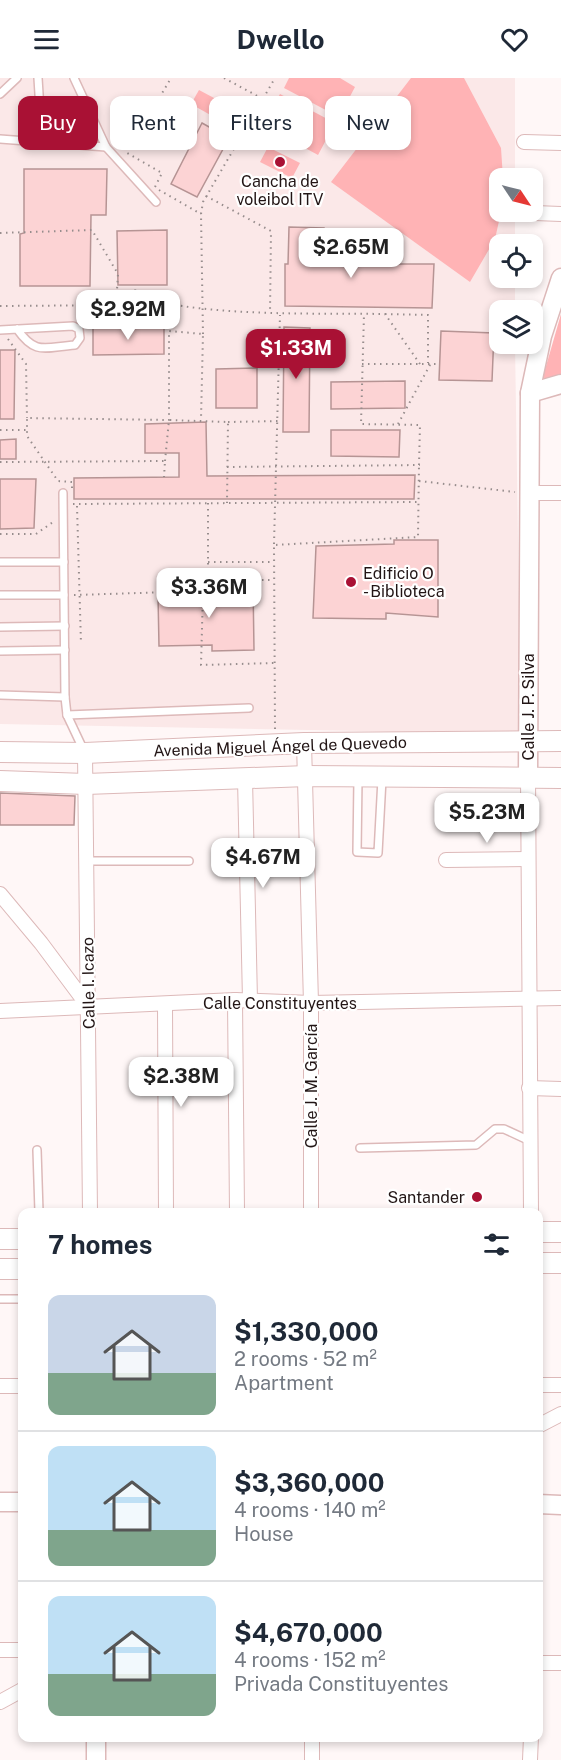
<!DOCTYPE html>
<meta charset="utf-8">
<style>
:root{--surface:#fff;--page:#f6f6f7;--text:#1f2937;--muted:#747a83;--line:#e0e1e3;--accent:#a91134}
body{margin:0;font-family:"Public Sans",sans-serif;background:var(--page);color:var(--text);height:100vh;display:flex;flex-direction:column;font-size:22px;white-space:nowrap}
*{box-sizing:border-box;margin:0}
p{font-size:20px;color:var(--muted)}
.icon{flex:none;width:33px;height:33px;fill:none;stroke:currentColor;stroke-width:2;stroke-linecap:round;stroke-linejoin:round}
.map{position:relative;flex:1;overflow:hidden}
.sheet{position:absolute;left:18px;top:1130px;width:525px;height:534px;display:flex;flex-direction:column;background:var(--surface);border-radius:12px;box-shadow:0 3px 9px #0003}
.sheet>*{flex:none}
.guide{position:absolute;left:18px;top:18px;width:525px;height:54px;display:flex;gap:12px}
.needle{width:39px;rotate:125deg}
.fabs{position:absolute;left:489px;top:90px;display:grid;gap:12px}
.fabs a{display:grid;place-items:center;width:54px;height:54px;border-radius:12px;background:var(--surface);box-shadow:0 3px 9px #0003;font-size:30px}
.price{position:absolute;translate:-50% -51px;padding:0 14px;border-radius:12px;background:#fff;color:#222;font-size:20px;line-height:39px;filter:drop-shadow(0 2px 3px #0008)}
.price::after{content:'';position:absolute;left:50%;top:36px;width:18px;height:14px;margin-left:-9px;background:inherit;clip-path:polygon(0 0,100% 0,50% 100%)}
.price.active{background:var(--accent);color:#fff}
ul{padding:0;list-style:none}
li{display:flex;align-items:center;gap:18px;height:150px;padding:0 30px}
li+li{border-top:2px solid var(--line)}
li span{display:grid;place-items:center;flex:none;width:168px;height:120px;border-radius:12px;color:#555}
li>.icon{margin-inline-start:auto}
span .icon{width:72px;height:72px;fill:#fffc;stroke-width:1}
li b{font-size:26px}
h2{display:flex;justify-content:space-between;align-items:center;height:72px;padding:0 30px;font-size:26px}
.chip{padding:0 21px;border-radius:12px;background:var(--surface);box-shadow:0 3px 9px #0003;font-size:21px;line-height:54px}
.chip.active{background:var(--accent);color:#fff}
header{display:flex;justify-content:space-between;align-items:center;height:78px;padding:0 30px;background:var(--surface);font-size:27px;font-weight:700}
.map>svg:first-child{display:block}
</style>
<header><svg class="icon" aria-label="menu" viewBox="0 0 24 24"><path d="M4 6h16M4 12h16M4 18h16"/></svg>Dwello<svg class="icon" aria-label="heart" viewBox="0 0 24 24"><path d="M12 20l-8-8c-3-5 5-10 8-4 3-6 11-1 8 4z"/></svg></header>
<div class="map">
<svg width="561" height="1682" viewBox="0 0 561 1682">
<rect width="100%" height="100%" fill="#fff7f7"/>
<polygon fill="#fbe8e8" points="0,0 515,0 515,100 500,100 500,134 515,134 515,166 500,166 500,200 515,200 515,232 500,232 500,266 515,266 521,656 0,646"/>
<g fill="#ffb3b5">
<polygon points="289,0 340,0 355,9 339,39 284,10"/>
<polygon points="411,0 464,0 501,70 503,100 500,100 501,134 495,161 470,204 331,104"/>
<polygon points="199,12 229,28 221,43 191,26"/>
<polygon points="280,16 335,45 318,77 263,47"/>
<polygon points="268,69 300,85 292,100 260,84"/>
<polygon points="561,236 561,299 540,309"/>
</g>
<g fill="#fcd3d4" stroke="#b69494" stroke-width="1.5">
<polygon points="202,45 229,60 197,119 171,106"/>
<polygon points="24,91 107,91 106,137 91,137 90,208 20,208 20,156 24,155"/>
<polygon points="289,149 324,150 323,186 434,186 432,230 285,228 285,186 288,186"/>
<polygon points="167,152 167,207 118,207 117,153"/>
<polygon points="164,249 164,276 93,277 93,250"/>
<polygon points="284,249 310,250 309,354 283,354"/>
<polygon points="441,253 494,255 492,303 439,302"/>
<polygon points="0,272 15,272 14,341 0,341"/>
<polygon points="257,290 257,330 216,330 216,291"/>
<polygon points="405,303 405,330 331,331 331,304"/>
<polygon points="206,344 207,398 415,397 414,421 74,421 74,400 179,399 179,375 145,375 145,346"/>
<polygon points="331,352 400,352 399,379 331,378"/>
<polygon points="16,361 16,381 0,381 0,362"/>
<polygon points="0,401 36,401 34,450 0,451"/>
<polygon points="394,462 438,462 438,539 386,535 386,541 313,540 316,468 394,466"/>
<polygon points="211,506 253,506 254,572 212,573 212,567 159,568 158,518 212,517"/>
<polygon points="0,715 75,718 74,747 0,747"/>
</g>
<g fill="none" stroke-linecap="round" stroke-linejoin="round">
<g stroke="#ddb9b9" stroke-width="10">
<g id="service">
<polyline points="38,0 42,64"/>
<polyline points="74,0 106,69 156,124"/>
<polyline points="0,16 17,0"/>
<polyline points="0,61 106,69"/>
<path d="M0,252l73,-4 6,3 1,9 -5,7c-30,2 -39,11 -58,-16"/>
<polyline points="63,415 65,619 67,637 84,673"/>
<polyline points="0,484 64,484"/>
<polyline points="0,517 64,517"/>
<polyline points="0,549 65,548"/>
<polyline points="0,573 65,572"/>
<polyline points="0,617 65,619"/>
<polyline points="67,637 249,630"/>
<polyline points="358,701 357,774 378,775 382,701"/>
<polyline points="87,783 189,783"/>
<polyline points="360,1070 476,1067 495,1051 504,1051 530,1063"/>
<polyline points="37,1072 39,1134"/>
<polyline points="0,1221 22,1221"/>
</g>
</g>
<g stroke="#ddb9b9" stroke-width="16">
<g id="minor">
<polyline points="524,64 561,65"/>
<polyline points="535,135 561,136"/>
<polyline points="529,415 561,415"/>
<polyline points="304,665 311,925 311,1134"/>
<polyline points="85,675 90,1134"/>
<polyline points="528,699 531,1134"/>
<polyline points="245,701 250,922"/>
<polyline points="446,782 528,781"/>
<polyline points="0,816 41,865 88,928"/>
<polyline points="235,922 237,1134"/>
<polyline points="165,927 166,1134"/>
<polyline points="0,933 235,922 311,925 561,920"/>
<polyline points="529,1010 561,1011"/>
<polyline points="538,1307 561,1307"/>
<polyline points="0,1308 22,1308"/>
<polyline points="538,1348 561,1336"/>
<polyline points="0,1572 22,1572"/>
<polyline points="538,1585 561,1585"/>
<polyline points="0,1624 22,1612"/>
<polyline points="312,1682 312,1659"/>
<polyline points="530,1682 531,1659"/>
</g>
</g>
<g stroke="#ddb9b9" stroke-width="21">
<g id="tertiary">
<polyline points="530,315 561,306"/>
<polyline points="528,699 530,315 542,258 561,200"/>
<polyline points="0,1424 22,1424"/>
<polyline points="538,1426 561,1427"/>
<polyline points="96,1682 96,1659"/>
</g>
</g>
<g stroke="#ddb9b9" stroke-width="22">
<g id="secondary">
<polyline points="0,674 85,675 304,665 561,663"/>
<polyline points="0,703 86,706 307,698 561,700"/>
<polyline points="538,1154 561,1154"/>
<polyline points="0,1161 22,1161"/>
<polyline points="538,1185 561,1185"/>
<polyline points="0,1191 22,1191"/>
</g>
</g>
<g stroke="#978d8d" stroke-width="2" stroke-dasharray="1.5 4.5" stroke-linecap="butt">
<polyline points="224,0 263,21"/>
<polyline points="153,36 195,58"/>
<polyline points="155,109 162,95 127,75 171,0"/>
<polyline points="159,112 201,136"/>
<polyline points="206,118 271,153 270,235"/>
<polyline points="0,155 92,152 118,196 116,227"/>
<path d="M169,226c72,12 143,9 216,10l35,50"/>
<polyline points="136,227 169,226 169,253"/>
<polyline points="0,228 136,227 135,207"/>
<polyline points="385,236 428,237 428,285"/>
<polyline points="203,256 201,136 203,124 275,0"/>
<polyline points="8,261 26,286 27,340"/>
<polyline points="362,286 440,286"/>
<polyline points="228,344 279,343"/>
<polyline points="398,346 431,285"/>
<polyline points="0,352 26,352"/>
<polyline points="165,383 169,342 228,344 227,425"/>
<polyline points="0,384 165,383 164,399"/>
<polyline points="227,389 419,387 420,347 361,346 364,236"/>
<polyline points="419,403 515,414"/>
<polyline points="72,410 72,404 58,403 27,358 27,340 169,342 169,253 203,256 201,341"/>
<polyline points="208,425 208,502 203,513 201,587 275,585"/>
<polyline points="73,426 419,424"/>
<polyline points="77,428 81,566"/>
<polyline points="0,456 36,456 53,444"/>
<polyline points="274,466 280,237"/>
<polyline points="208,484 273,484"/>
<polyline points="208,502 273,502"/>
<polyline points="74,517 203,513"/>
<polyline points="275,651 274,467 418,459 419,387"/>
</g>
<use href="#service" stroke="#fff" stroke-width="7"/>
<use href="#minor" stroke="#fff" stroke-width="14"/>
<use href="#tertiary" stroke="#fff" stroke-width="18"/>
<use href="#secondary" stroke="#fff" stroke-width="20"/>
</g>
<g fill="#a91134" stroke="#fff" stroke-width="2">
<circle cx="280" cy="84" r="6"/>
<circle cx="351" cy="504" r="6"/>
<circle cx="477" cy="1119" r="6"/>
</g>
<g text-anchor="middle" stroke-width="4.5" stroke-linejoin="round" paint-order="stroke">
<g font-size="16" fill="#221515" stroke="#fff">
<text x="280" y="109">Cancha de<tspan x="280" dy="18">voleibol ITV</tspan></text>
<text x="363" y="501" text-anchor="start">Edificio O<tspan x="363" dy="18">- Biblioteca</tspan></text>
<text x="465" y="1125" text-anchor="end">Santander</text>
</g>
<g font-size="16" fill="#221515" stroke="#fff">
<text transform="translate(528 629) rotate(-90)" y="6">Calle J. P. Silva</text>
<text transform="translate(280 668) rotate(-2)" y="6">Avenida Miguel Ángel de Quevedo</text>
<text transform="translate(88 905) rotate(-91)" y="6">Calle I. Icazo</text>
<text x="280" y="931">Calle Constituyentes</text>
<text transform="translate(311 1008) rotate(-90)" y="6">Calle J. M. García</text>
</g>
</g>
</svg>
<div class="fabs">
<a><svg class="needle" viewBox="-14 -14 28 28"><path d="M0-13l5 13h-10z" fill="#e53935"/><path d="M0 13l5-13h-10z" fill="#747a83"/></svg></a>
<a><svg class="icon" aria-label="locate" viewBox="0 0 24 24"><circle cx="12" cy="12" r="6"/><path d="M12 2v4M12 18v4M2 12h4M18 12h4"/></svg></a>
<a><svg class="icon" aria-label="layers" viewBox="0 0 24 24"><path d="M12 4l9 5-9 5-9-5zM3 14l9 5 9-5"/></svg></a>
</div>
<b class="price" style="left:351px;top:201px">$2.65M</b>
<b class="price" style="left:128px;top:263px">$2.92M</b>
<b class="price active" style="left:296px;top:302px">$1.33M</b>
<b class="price" style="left:209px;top:541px">$3.36M</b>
<b class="price" style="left:487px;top:766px">$5.23M</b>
<b class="price" style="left:263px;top:811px">$4.67M</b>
<b class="price" style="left:181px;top:1030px">$2.38M</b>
<div class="guide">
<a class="chip active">Buy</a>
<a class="chip">Rent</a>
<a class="chip">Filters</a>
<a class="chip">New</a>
</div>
<section class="sheet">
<h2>7 homes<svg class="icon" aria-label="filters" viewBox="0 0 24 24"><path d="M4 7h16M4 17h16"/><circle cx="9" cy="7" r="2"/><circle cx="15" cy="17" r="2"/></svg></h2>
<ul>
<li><span style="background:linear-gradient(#c9d6e8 65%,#7fa58c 0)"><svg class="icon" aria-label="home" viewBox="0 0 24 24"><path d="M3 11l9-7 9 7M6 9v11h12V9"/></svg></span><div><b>$1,330,000</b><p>2 rooms · 52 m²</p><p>Apartment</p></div></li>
<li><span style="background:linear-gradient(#bfe0f5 70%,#7fa58c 0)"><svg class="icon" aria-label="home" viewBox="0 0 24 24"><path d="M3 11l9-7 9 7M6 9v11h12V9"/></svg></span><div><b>$3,360,000</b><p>4 rooms · 140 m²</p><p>House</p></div></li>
<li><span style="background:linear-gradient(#bfe0f5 65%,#7fa58c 0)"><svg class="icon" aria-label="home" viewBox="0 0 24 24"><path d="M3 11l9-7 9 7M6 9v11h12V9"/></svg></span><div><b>$4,670,000</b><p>4 rooms · 152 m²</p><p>Privada Constituyentes</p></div></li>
</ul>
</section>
</div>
